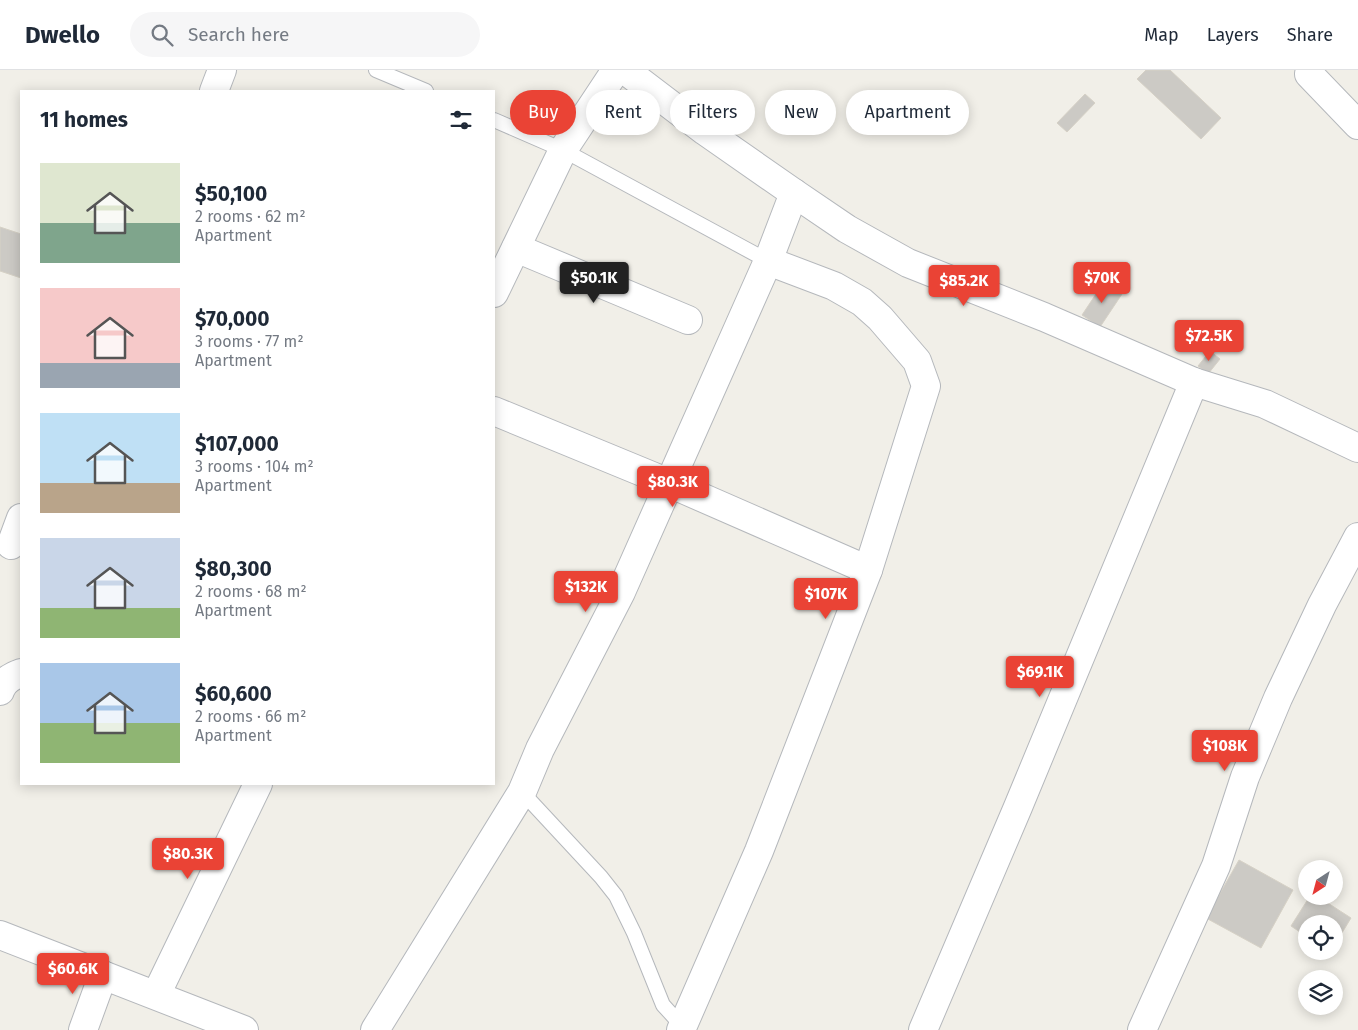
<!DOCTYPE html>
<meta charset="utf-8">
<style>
:root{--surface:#fff;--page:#f6f6f7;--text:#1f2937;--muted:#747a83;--line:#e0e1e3;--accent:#ea4335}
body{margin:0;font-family:"Fira Sans",sans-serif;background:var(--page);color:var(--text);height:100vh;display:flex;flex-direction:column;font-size:19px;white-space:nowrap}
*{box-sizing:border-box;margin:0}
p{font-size:16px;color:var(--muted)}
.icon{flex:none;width:28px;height:28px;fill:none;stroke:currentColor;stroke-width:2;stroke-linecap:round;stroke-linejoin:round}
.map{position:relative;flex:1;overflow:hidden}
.drawer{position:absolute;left:20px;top:20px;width:475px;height:695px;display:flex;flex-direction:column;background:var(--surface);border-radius:0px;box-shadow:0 2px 12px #0003}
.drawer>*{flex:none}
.banner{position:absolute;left:510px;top:20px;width:475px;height:45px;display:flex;gap:10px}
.needle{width:32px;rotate:216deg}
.tools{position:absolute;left:1298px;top:790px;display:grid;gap:10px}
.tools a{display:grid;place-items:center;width:45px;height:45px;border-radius:50%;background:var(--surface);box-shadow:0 2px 12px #0003;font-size:25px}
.price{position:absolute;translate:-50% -42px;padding:0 11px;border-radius:5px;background:var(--accent);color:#fff;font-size:16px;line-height:32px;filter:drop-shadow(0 1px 2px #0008)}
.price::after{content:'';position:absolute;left:50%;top:30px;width:15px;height:11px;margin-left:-8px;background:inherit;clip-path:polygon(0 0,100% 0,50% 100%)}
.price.active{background:#222;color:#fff}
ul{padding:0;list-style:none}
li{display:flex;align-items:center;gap:15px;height:125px;padding:0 20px}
li span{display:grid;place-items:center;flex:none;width:140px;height:100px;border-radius:0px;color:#555}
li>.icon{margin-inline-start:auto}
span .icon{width:60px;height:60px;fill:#fffc;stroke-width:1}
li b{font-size:21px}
h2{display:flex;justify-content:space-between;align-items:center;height:60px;padding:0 20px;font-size:21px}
.pill{padding:0 18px;border-radius:22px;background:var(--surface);box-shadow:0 2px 12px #0003;font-size:18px;line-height:45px}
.pill.active{background:var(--accent);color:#fff}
header{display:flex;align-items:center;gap:30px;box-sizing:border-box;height:70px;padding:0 25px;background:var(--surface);border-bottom:1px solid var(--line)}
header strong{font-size:24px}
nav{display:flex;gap:28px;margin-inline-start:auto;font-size:18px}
.search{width:350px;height:45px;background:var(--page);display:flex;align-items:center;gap:12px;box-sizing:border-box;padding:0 18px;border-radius:28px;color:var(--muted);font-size:19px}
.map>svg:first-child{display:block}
</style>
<header>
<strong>Dwello</strong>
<div class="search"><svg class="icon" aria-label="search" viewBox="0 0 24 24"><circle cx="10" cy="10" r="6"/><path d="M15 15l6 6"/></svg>Search here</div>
<nav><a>Map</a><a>Layers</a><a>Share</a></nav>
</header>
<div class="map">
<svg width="1358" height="960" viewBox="0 0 1358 960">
<rect width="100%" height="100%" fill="#f1efe8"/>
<g fill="#cccac5" stroke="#d6d1c6">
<polygon points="1146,0 1170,0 1221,48 1201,69 1137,9"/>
<polygon points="1085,24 1095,33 1067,62 1057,53"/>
<polygon points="0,157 21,164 21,208 0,201"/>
<polygon points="1104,212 1122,224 1100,257 1082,245"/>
<polygon points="1210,281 1220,289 1208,304 1198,296"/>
<polygon points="1239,790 1293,820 1261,878 1206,848"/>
<polygon points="1310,826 1317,826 1351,848 1334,876 1334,854 1306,854 1306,866 1291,856"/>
</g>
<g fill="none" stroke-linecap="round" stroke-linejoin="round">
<g stroke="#b5b8bc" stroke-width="16">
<g id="service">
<polyline points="376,0 426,21"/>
<polyline points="494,50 563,80 768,191"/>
<polyline points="522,722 601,807 616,826 634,863 663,935 683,957"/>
</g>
</g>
<g stroke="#b5b8bc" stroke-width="30">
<g id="minor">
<polyline points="625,0 705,61 794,123 847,159 908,193 1044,247 1194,312 1265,334 1358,378"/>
<polyline points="1309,4 1358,55"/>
<polyline points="214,21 222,0"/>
<polyline points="516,178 688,250"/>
<polyline points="494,223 563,80 616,0"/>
<polyline points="494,341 669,413 868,500"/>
<polyline points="11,475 21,448"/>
<path d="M0,621c3,-10 12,-15 21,-18"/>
<polyline points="0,865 244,960"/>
<polyline points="156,925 258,714"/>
<polyline points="83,960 103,905"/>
<polyline points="375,960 522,722 540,679 621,522 768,191 794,123"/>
<polyline points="681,960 759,781 868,500 926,316 917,291 880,248 862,232 834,216 768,191"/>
<polyline points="923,960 1018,737 1194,312"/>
<polyline points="1142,960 1216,796 1245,707 1278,628 1322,535 1358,467"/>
</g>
</g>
<use href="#service" stroke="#fff" stroke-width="14"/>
<use href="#minor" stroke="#fff" stroke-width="28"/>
</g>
</svg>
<div class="tools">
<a><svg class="needle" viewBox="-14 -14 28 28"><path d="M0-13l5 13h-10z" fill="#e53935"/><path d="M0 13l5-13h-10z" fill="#747a83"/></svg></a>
<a><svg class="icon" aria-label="locate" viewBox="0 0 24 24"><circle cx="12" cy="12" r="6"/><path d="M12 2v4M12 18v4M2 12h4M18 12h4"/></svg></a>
<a><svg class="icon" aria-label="layers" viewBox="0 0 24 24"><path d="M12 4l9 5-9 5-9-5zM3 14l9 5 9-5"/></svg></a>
</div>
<b class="price active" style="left:594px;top:234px">$50.1K</b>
<b class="price" style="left:1102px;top:234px">$70K</b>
<b class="price" style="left:964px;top:237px">$85.2K</b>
<b class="price" style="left:1209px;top:292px">$72.5K</b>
<b class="price" style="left:673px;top:438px">$80.3K</b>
<b class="price" style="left:586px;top:543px">$132K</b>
<b class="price" style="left:826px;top:550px">$107K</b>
<b class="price" style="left:1040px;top:628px">$69.1K</b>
<b class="price" style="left:1225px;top:702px">$108K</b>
<b class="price" style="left:188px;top:810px">$80.3K</b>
<b class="price" style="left:73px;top:925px">$60.6K</b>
<div class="banner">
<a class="pill active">Buy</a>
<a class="pill">Rent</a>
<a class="pill">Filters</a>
<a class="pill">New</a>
<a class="pill">Apartment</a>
</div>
<section class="drawer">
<h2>11 homes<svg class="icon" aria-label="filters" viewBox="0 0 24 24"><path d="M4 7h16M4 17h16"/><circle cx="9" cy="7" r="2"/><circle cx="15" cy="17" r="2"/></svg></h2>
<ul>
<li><span style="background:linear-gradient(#dfe7d0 60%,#7fa58c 0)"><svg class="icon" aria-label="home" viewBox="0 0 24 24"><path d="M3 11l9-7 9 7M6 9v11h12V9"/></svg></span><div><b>$50,100</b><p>2 rooms · 62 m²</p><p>Apartment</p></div></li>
<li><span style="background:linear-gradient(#f6c9c9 75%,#9aa5b1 0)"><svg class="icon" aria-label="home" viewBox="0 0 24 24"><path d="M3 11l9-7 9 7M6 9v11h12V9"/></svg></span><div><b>$70,000</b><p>3 rooms · 77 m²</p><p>Apartment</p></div></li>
<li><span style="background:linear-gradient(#bfe0f5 70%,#b9a48a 0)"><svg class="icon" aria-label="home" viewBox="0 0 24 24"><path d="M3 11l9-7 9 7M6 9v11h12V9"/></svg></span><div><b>$107,000</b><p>3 rooms · 104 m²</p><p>Apartment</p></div></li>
<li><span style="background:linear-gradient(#c9d6e8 70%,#8fb573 0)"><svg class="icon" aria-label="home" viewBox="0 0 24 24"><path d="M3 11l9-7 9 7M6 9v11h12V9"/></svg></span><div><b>$80,300</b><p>2 rooms · 68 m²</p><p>Apartment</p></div></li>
<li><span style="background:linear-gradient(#a9c7e8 60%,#8fb573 0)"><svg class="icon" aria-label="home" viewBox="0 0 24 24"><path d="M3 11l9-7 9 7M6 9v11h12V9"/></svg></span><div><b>$60,600</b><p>2 rooms · 66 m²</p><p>Apartment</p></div></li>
</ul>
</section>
</div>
